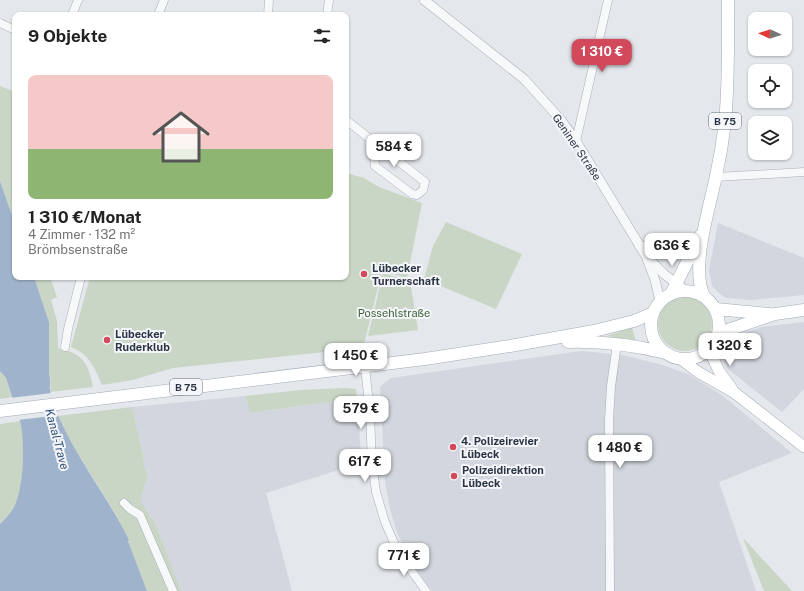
<!DOCTYPE html>
<html lang="de">
<meta charset="utf-8">
<style>
:root{--surface:#fff;--page:#f6f6f6;--text:#222;--muted:#767676;--accent:#d1495b}
body{margin:0;font-family:"Public Sans",sans-serif;background:var(--page);color:var(--text);height:100vh;display:flex;flex-direction:column;font-size:15px;white-space:nowrap}
*{box-sizing:border-box;margin:0}
p{font-size:13px;color:var(--muted)}
.icon{flex:none;width:22px;height:22px;fill:none;stroke:currentColor;stroke-width:2;stroke-linecap:round;stroke-linejoin:round}
.map{position:relative;flex:1;overflow:hidden}
.side{position:absolute;left:12px;top:12px;width:337px;height:268px;display:flex;flex-direction:column;background:var(--surface);border-radius:8px;box-shadow:0 1px 3px #0004}
.side>*{flex:none}
.needle{width:26px;rotate:274deg}
.controls{position:absolute;left:748px;top:12px;display:grid;gap:8px}
.controls a{display:grid;place-items:center;width:44px;height:44px;border-radius:8px;background:var(--surface);box-shadow:0 1px 3px #0004;font-size:20px}
.price{position:absolute;translate:-50% -34px;padding:0 9px;border-radius:8px;background:#fff;color:#222;font-size:13px;line-height:26px;filter:drop-shadow(0 1px 2px #0008)}
.price::after{content:'';position:absolute;left:50%;top:24px;width:12px;height:9px;margin-left:-6px;background:inherit;clip-path:polygon(0 0,100% 0,50% 100%)}
.price.on{background:var(--accent);color:#fff}
ul{padding:0;list-style:none}
li{display:grid;align-content:center;gap:8px;height:212px;padding:0 16px}
li span{display:grid;place-items:center;height:124px;border-radius:8px;color:#555}
li>.icon{margin-inline-start:auto}
span .icon{width:72px;height:72px;fill:#fffc;stroke-width:1}
li b{font-size:17px}
h2{display:flex;justify-content:space-between;align-items:center;height:48px;padding:0 16px;font-size:17px}
.map>svg:first-child{display:block}
</style>
<div class="map">
<svg width="804" height="591" viewBox="0 0 804 591">
<rect width="100%" height="100%" fill="#e4e7ec"/>
<g fill="#d2d6de">
<polygon points="718,223 804,258 804,295 751,300 726,298 720,294 712,286 709,270"/>
<polygon points="804,322 804,389 782,412 728,369 724,363 723,355 724,348 733,338 743,333 762,327"/>
<polygon points="581,351 623,355 666,366 690,375 723,396 792,453 719,482 756,591 432,591 416,569 398,535 390,509 385,481 380,387 391,378"/>
<polygon points="245,396 250,413 357,398 362,469 348,467 266,493 292,591 181,591 156,525 140,500 148,475 145,470 143,455 132,407"/>
</g>
<g fill="#c9d6c5">
<polygon points="0,86 15,92 15,224 0,181"/>
<path d="M346,173l18,5 15,9 43,16 -15,75 -25,-7 -19,77 -190,20 -40,12 -31,5c-8,-18 -12,-30 -31,-38l19,-70h256z"/>
<polygon points="446,222 522,254 496,309 424,279 433,246"/>
<polygon points="383,273 410,281 418,330 368,336"/>
<path d="M34,277h16l7,20 -6,3 6,21 1,27c25,6 30,14 35,39l-43,5 1,-14 -2,-3v-53z"/>
<circle cx="685" cy="324" r="27"/>
<polygon points="632,327 636,341 607,336"/>
<polygon points="0,371 6,378 12,397 0,399"/>
<polygon points="344,388 356,389 357,398 250,413 245,396 300,390"/>
<path d="M132,407l11,48 2,15 3,5 -8,25 16,25 25,66h-34l-19,-50 1,-1c-20,-43 -51,-80 -71,-124z"/>
<path d="M20,421c5,22 4,66 -6,86 -4,7 -9,12 -14,17v-100z"/>
<polygon points="743,538 792,591 764,591"/>
</g>
<path fill="#9fb4cc" d="M0,181l15,43v53h19l15,45v53c3,5 0,10 1,15 1,11 9,28 14,38 19,39 46,73 65,112l-1,1 19,50h-147v-67c5,-5 10,-10 14,-17 10,-20 11,-64 6,-86l-14,-43 -6,-7z"/>
<polygon fill="#e4e7ec" points="52,393 60,415 18,420 10,398"/>
<g fill="none" stroke-linecap="round" stroke-linejoin="round">
<g stroke="#a9aeb7" stroke-width="9">
<g id="minor">
<polyline points="72,15 78,0"/>
<polyline points="158,15 164,0"/>
<polyline points="268,15 269,0"/>
<polyline points="327,15 329,0"/>
<polyline points="0,23 15,30"/>
<polyline points="346,120 425,182 423,190 417,195 412,194 375,166 374,142"/>
<polyline points="576,141 608,0"/>
<polyline points="716,177 804,172"/>
<polyline points="639,246 697,243"/>
<polyline points="65,347 68,329 81,277"/>
<polyline points="365,366 370,415 372,462 376,492 385,522 398,552 426,591"/>
<polyline points="124,503 130,509 140,515 173,591"/>
<polyline points="610,591 609,420 611,386 617,344"/>
</g>
</g>
<g stroke="#a9aeb7" stroke-width="10">
<g id="tertiary">
<polyline points="424,0 524,79 561,120 576,141 646,256 655,280 660,301"/>
<polyline points="650,260 664,274 685,290"/>
</g>
</g>
<g stroke="#a9aeb7" stroke-width="12">
<g id="secondary">
<polyline points="709,350 719,371 732,389"/>
<polyline points="681,359 698,372 735,393 804,447"/>
</g>
</g>
<g stroke="#a3abb8" stroke-width="13">
<g id="primary">
<circle cx="685" cy="325" r="34"/>
<polyline points="671,294 700,236"/>
<path d="M704,296c-14,-28 6,-90 12,-120 4,-18 7,-36 9,-54 4,-41 3,-81 3,-122"/>
<polyline points="716,309 770,314"/>
<polyline points="719,333 775,314 804,310"/>
<path d="M568,342c33,-1 65,3 98,11"/>
<polyline points="0,411 425,359 510,346 594,331 634,321 653,313"/>
</g>
</g>
<use href="#minor" stroke="#f7f8fa" stroke-width="8"/>
<use href="#tertiary" stroke="#f7f8fa" stroke-width="9"/>
<use href="#secondary" stroke="#fff" stroke-width="11"/>
<use href="#primary" stroke="#fff" stroke-width="12"/>
</g>
<g fill="#d1495b" stroke="#f4f6f9" stroke-width="1.5">
<circle cx="364" cy="274" r="4"/>
<circle cx="107" cy="340" r="4"/>
<circle cx="453" cy="447" r="4"/>
<circle cx="454" cy="476" r="4"/>
</g>
<g text-anchor="middle" stroke-width="4" stroke-linejoin="round" paint-order="stroke">
<g fill="#f4f6f9" stroke="#676e7b" stroke-width="1">
<rect x="709" y="113" width="32" height="16" rx="3"/>
<rect x="170" y="379" width="32" height="16" rx="3"/>
</g>
<g font-size="10" font-weight="bold" fill="#2b3445">
<text x="725" y="125">B 75</text>
<text x="186" y="391">B 75</text>
</g>
<g font-size="11" fill="#2b3445" stroke="#f4f6f9">
<text transform="translate(577 147) rotate(56)" y="4">Geniner Straße</text>
</g>
<g font-size="11" font-weight="bold" fill="#2b3445" stroke="#f4f6f9" text-anchor="start">
<text x="372" y="272">Lübecker<tspan x="372" dy="13">Turnerschaft</tspan></text>
<text x="115" y="338">Lübecker<tspan x="115" dy="13">Ruderklub</tspan></text>
<text x="461" y="445">4. Polizeirevier<tspan x="461" dy="13">Lübeck</tspan></text>
<text x="462" y="474">Polizeidirektion<tspan x="462" dy="13">Lübeck</tspan></text>
</g>
<g font-size="11" fill="#3f6138" stroke="#f4f6f9">
<text x="394" y="317">Possehlstraße</text>
</g>
<g font-size="12" font-style="italic" fill="#34527a" stroke="#f4f6f9">
<text transform="translate(57 439) rotate(75)" y="4">Kanal-Trave</text>
</g>
</g>
</svg>
<div class="controls">
<a><svg class="needle" viewBox="-14 -14 28 28"><path d="M0-13l5 13h-10z" fill="#e53935"/><path d="M0 13l5-13h-10z" fill="#767676"/></svg></a>
<a><svg class="icon" aria-label="locate" viewBox="0 0 24 24"><circle cx="12" cy="12" r="6"/><path d="M12 2v4M12 18v4M2 12h4M18 12h4"/></svg></a>
<a><svg class="icon" aria-label="layers" viewBox="0 0 24 24"><path d="M12 4l9 5-9 5-9-5zM3 14l9 5 9-5"/></svg></a>
</div>
<b class="price on" style="left:602px;top:73px">1 310 €</b>
<b class="price" style="left:394px;top:168px">584 €</b>
<b class="price" style="left:672px;top:267px">636 €</b>
<b class="price" style="left:730px;top:367px">1 320 €</b>
<b class="price" style="left:356px;top:377px">1 450 €</b>
<b class="price" style="left:361px;top:430px">579 €</b>
<b class="price" style="left:620px;top:469px">1 480 €</b>
<b class="price" style="left:365px;top:483px">617 €</b>
<b class="price" style="left:404px;top:577px">771 €</b>
<section class="side">
<h2>9 Objekte<svg class="icon" aria-label="filters" viewBox="0 0 24 24"><path d="M4 7h16M4 17h16"/><circle cx="9" cy="7" r="2"/><circle cx="15" cy="17" r="2"/></svg></h2>
<ul>
<li><span style="background:linear-gradient(#f6c9c9 60%,#8fb573 0)"><svg class="icon" aria-label="home" viewBox="0 0 24 24"><path d="M3 11l9-7 9 7M6 9v11h12V9"/></svg></span><div><b>1 310 €/Monat</b><p>4 Zimmer · 132 m²</p><p>Brömbsenstraße</p></div></li>
</ul>
</section>
</div>
